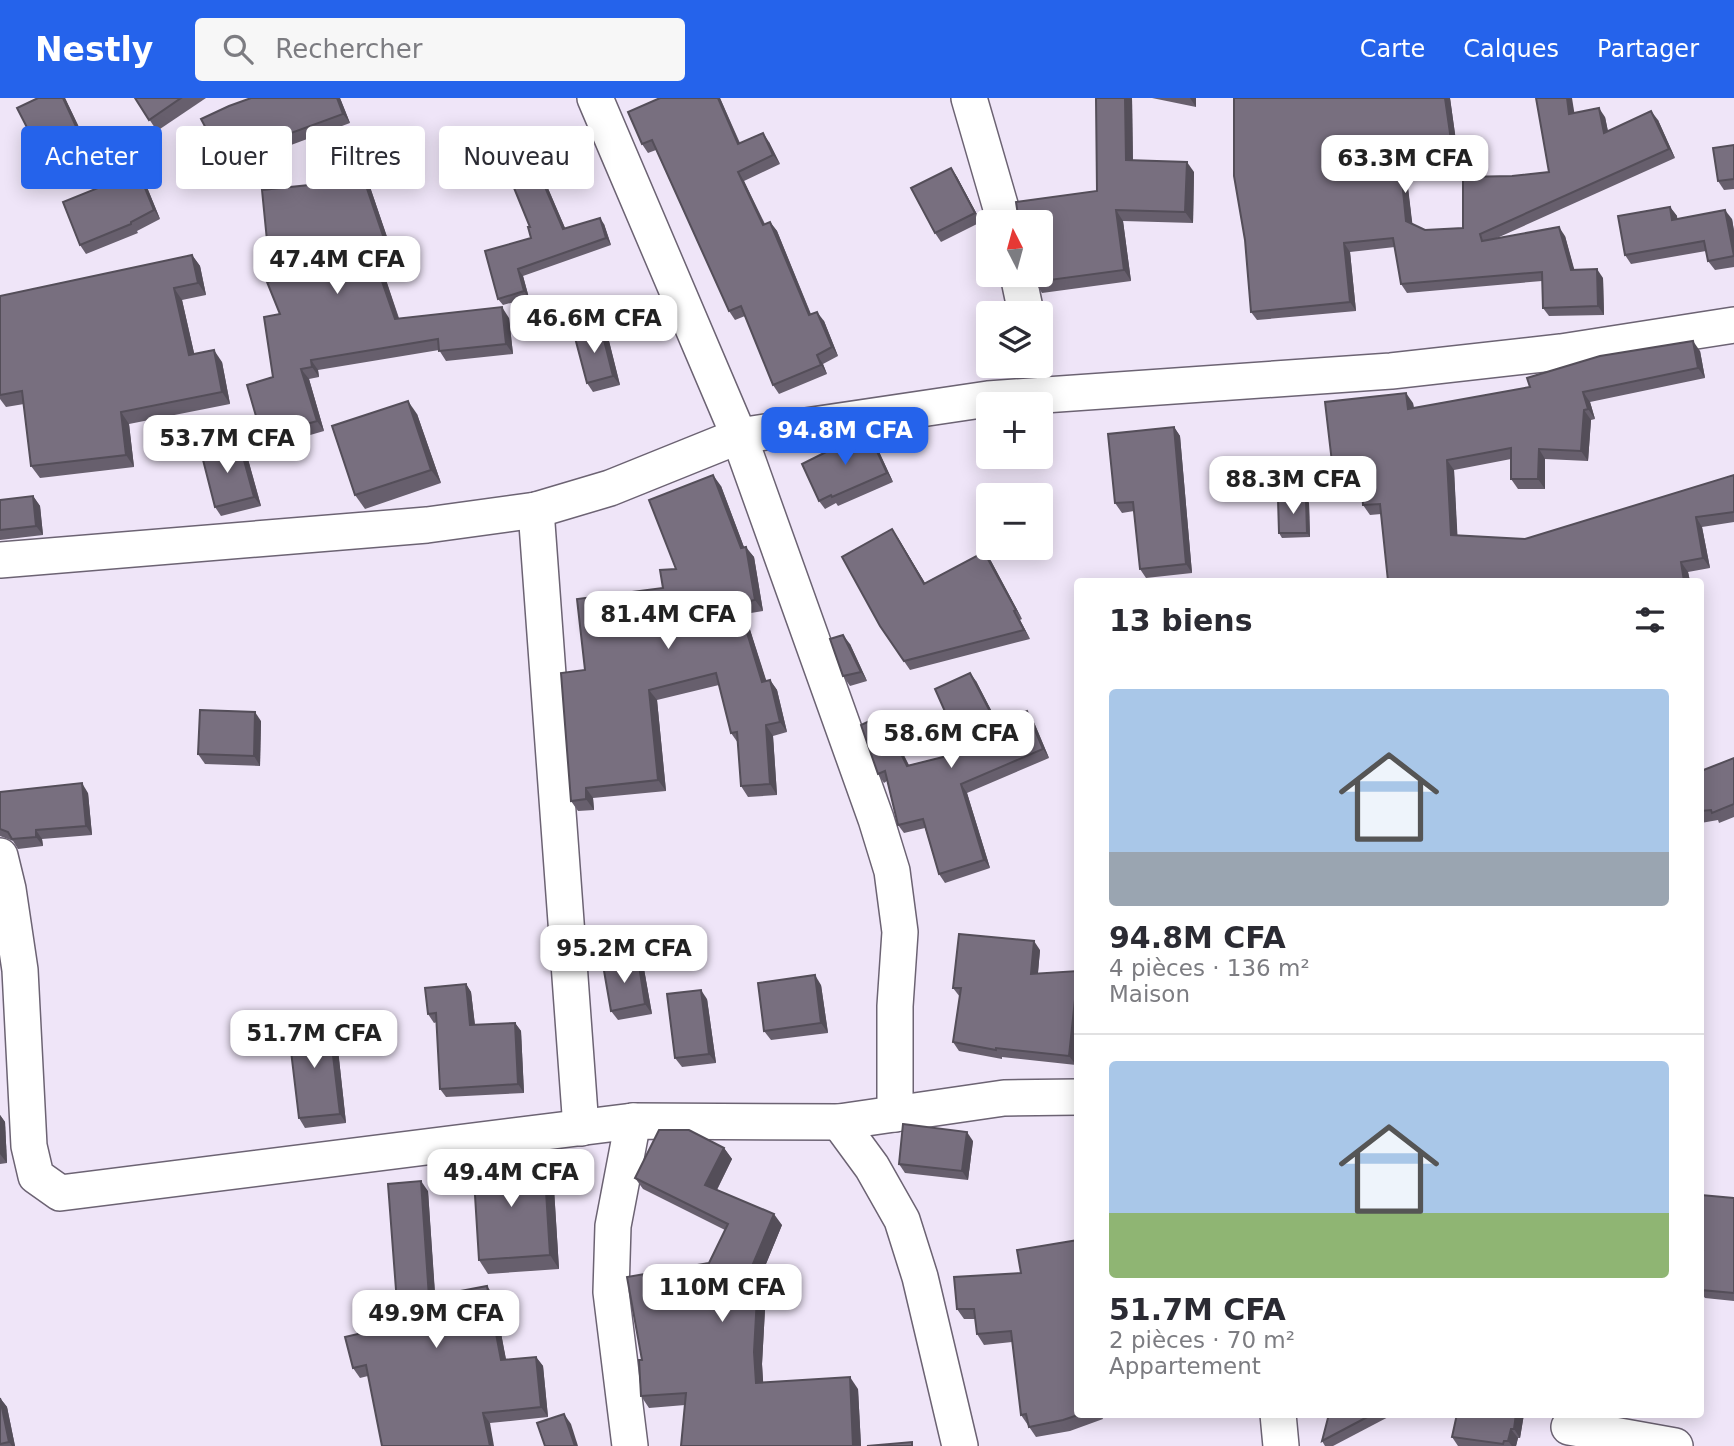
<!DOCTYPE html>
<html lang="fr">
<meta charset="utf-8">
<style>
:root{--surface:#fff;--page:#f7f7f7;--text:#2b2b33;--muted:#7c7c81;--line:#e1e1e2;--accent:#2563eb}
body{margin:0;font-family:"DejaVu Sans",sans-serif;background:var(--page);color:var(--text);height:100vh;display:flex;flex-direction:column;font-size:26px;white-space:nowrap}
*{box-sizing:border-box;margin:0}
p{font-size:23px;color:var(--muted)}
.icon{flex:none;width:38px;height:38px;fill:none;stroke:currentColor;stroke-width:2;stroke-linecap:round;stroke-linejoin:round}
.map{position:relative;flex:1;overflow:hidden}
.drawer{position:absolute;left:1074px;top:480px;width:630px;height:840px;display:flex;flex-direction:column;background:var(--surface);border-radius:7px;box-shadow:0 4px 18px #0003}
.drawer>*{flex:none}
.hud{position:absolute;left:21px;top:28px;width:665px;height:63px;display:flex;gap:14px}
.needle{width:46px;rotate:354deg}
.tools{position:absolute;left:976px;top:112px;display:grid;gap:14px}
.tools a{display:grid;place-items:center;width:77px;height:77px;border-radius:7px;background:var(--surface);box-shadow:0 4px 18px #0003;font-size:35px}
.price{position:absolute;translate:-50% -60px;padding:0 16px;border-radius:14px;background:#fff;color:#222;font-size:23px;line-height:46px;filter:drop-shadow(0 2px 4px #0008)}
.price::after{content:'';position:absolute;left:50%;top:42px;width:21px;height:16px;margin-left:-10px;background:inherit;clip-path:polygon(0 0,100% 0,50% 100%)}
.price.on{background:var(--accent);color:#fff}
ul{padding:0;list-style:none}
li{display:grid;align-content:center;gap:14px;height:371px;padding:0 35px}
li+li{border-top:2px solid var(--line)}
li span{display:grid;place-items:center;height:217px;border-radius:7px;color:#555}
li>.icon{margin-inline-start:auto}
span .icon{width:126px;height:126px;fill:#fffc;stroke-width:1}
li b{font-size:30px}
h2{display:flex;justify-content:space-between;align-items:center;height:84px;padding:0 35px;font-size:30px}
.pill{padding:0 24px;border-radius:7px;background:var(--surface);box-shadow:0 4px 18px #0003;font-size:24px;line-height:63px}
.pill.on{background:var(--accent);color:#fff}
header{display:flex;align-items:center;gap:42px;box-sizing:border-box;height:98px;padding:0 35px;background:var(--accent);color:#fff}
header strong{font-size:33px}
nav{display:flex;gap:38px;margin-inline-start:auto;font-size:24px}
.search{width:490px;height:63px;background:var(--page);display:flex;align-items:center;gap:18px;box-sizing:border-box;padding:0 24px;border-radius:7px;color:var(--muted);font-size:26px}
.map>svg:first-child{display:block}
</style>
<header>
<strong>Nestly</strong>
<div class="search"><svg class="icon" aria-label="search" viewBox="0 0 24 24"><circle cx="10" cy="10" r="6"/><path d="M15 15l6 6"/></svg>Rechercher</div>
<nav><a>Carte</a><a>Calques</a><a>Partager</a></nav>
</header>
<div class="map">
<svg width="1734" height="1348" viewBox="0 0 1734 1348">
<rect width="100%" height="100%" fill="#efe5f8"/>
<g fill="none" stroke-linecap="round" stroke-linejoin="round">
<g stroke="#6c6373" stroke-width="38">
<g id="minor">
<polyline points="595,0 739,338 876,721 892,773 900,834 895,908 895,1016"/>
<polyline points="969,0 1005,124"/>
<polyline points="1018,177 1026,215"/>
<polyline points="536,412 581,1030"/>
<polyline points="0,462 427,427 536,412 610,390 739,338 988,301 1391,273 1561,254 1734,227"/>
<polyline points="0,758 8,791 20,872 29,1048 36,1078 60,1095 633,1023 839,1024 1004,1000 1078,999"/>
<polyline points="839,1024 872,1069 902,1122 920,1179 960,1348"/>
<polyline points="1278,1316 1281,1348"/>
<polyline points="1569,1329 1675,1348"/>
<polyline points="630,1348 611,1194 613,1128 633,1023"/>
</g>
</g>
<use href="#minor" stroke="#fff" stroke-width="35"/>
</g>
<g fill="#675f6d">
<polygon points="38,0 65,0 86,44 45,62 39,53"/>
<polygon points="135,0 206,0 157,33"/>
<polygon points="251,0 340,0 350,25 267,56 271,62 234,81 228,72"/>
<polygon points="660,0 720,0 740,45 769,44 780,66 744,83 765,126 770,124 777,133 811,216 824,223 838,258 823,266 827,276 779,296 773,287 745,218 735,222 729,213 656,52 648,55 642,46"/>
<polygon points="1096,0 1132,0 1133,62 1194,74 1193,125 1123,123 1131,183 1042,195 1035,184 1097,93"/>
<polygon points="1152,0 1196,0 1196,9"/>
<polygon points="1450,0 1461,79 1407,81 1412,126 1425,132 1463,130 1512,78 1549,74 1574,15 1605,19 1608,33 1658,22 1675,60 1497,140 1565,138 1574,172 1603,180 1604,217 1549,218 1543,210 1542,183 1407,195 1401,186 1395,149 1350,154 1356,213 1257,222 1251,214"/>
<polygon points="1734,47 1734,91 1724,92 1718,83"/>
<polygon points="135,60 160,121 137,133 138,135 86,156 80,147 103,88"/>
<polygon points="951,70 957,79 981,124 941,144 935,135"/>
<polygon points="544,81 565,130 604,126 611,147 523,178 529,200 503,207 498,201 531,140 530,129"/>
<polygon points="369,86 400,177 386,182 399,220 509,220 513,256 446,263 439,252 318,272 319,279 309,281 324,333 269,349 262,339 273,279 280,216 271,183"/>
<polygon points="1670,109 1677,118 1677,121 1732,121 1734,133 1734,169 1715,172 1708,163 1706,153 1631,166 1625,157"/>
<polygon points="192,157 200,168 206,197 182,202 194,255 222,264 230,306 129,326 134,369 40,380 31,368 24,306 6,309 0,301 0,198"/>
<polygon points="608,239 620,287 593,294 587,285"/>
<polygon points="1700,253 1705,280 1590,304 1595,321 1591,322 1588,363 1545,361 1545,391 1518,391 1511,381 1511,361 1454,372 1457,437 1525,441 1734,377 1734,424 1702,429 1710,470 1688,474 1690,483 1388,483 1381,416 1370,417 1363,407 1361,381 1339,383 1333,373 1413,305 1414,310 1530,289"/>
<polygon points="417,316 441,385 365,411 355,397"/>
<polygon points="1174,329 1180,338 1192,475 1146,480 1140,471 1134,413 1122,415 1115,405"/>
<polygon points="869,336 875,345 893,384 838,408 836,405 825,411 819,403"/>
<polygon points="246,354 261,408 221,418 215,409"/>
<polygon points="721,388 744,449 754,459 763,513 745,516 766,583 770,582 777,592 787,634 773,638 777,697 748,699 741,688 738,645 731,635 719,587 657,602 666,693 593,700 594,712 578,713 571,703 585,572 663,490 676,471"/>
<polygon points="33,398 40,408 43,437 0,442 0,402"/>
<polygon points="1306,401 1309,405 1310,439 1282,440 1279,435"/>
<polygon points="898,440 925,485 984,454 991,463 1022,521 1020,522 1030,541 910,572 880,528"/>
<polygon points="850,546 867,583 850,588 843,578"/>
<polygon points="976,583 998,626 1027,613 1033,622 1049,660 967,695 990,770 945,785 939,776 925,730 904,735 898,727 887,683 884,685 878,676 888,626 909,667 963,654"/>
<polygon points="261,623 260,668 205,666 198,656"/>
<polygon points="1734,660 1734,719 1719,725 1718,722 1701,725 1701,673"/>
<polygon points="0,694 88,695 92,737 42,741 43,748 18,751 13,743 0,738"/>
<polygon points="1040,852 1038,875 1076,967 1002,959 1002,961 959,953 953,944 960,899 953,890"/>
<polygon points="638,861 644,871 652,916 618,922 611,913"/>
<polygon points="466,886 471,894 475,927 515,925 521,933 524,995 446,999 440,991 437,924 434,925 428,916"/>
<polygon points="821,887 828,935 771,942 764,933"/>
<polygon points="707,901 716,965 682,969 675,960"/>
<polygon points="336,933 346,1025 305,1030 299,1020"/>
<polygon points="0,1017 5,1024 7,1065 0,1066"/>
<polygon points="973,1043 968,1082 905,1075 899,1066"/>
<polygon points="724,1050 732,1061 717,1092 782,1127 759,1183 766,1193 762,1266 763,1285 858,1291 861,1348 685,1307 649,1310 641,1298 642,1262 709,1165 725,1132 643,1091 635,1080"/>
<polygon points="544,1061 553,1075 559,1171 488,1176 479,1162"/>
<polygon points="428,1093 435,1198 494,1198 506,1262 536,1259 543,1268 548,1319 490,1325 368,1278 360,1280 353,1270 375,1232 397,1205"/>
<polygon points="1701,1097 1734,1100 1734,1203 1705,1200 1701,1195 1702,1160 1701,1160"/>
<polygon points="1021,1175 1078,1316 1101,1316 1103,1321 1070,1333 1036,1339 1021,1317 1012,1244 984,1247 977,1236 975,1221 964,1221 957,1211"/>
<polygon points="0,1300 7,1309 15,1348 0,1348"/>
<polygon points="1329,1316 1394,1316 1333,1348 1325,1348 1322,1343"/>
<polygon points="1524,1316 1520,1340 1518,1340 1516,1348 1458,1348 1452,1339"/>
</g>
<g fill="#544e59">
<polygon points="63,0 65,0 86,44 79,35"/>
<polygon points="337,0 340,0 350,25 343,16"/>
<polygon points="718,0 720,0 744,56 738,46"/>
<polygon points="1125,0 1132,0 1133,73 1126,62"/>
<polygon points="1190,0 1196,0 1196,9"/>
<polygon points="1445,0 1450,0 1461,79 1455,70"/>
<polygon points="1567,0 1572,0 1576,25 1569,16"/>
<polygon points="1599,10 1605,19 1610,44 1604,35"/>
<polygon points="1651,13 1658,22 1675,60 1669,51"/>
<polygon points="763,35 769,44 780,66 773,57"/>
<polygon points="129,51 135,60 160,121 154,112"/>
<polygon points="1187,64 1194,74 1193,125 1185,114"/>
<polygon points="951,70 957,79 981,124 975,115"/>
<polygon points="1401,72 1407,81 1413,131 1406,123"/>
<polygon points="738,74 744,83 769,136 763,127"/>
<polygon points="539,75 544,81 568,137 563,131"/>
<polygon points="362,76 369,86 400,177 393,167"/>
<polygon points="1670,109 1677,118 1679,131 1672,122"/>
<polygon points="1116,112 1123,123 1131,183 1124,172"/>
<polygon points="1725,112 1732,121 1734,133 1734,156"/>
<polygon points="600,120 604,126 611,147 606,140"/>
<polygon points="770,124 777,133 815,227 809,217"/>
<polygon points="1559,129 1565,138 1577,181 1571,172"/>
<polygon points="1344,145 1350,154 1356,213 1350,204"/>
<polygon points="192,157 200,168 206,197 198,185"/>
<polygon points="518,171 523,178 529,200 524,193"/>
<polygon points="1597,171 1603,180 1604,217 1598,208"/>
<polygon points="378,172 386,182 402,231 395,221"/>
<polygon points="174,190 182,202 197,268 189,257"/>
<polygon points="502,209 509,220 513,256 506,246"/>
<polygon points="817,214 824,223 838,258 832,249"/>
<polygon points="601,230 608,239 620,287 613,278"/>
<polygon points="1693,243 1700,253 1705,280 1698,270"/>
<polygon points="214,252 222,264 230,306 222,294"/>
<polygon points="817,257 823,266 827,276 821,267"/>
<polygon points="311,262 318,272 319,279 312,269"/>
<polygon points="301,271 309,281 324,333 317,323"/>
<polygon points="1583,294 1590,304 1595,321 1588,311"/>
<polygon points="1406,295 1413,305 1415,321 1408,311"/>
<polygon points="408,303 417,316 441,385 431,372"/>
<polygon points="1584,312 1591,322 1588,363 1581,353"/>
<polygon points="121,314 129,326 134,369 126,357"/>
<polygon points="1174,329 1180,338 1192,475 1186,466"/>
<polygon points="869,336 875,345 893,384 887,375"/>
<polygon points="239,344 246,354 261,408 254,399"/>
<polygon points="1539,351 1545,361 1545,391 1538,381"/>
<polygon points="1447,362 1454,372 1458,447 1451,437"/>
<polygon points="713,377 721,388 748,460 746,449 754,459 763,513 755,502 741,450"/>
<polygon points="33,398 40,408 43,437 36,428"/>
<polygon points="1306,401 1309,405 1310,439 1307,435"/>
<polygon points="1696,419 1702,429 1710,470 1703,460"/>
<polygon points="892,431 898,440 931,495 924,486"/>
<polygon points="984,454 991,463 1022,521 1016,512"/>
<polygon points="1681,464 1688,474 1690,483 1684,483"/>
<polygon points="738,505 745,516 770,594 762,584"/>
<polygon points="1014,513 1020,522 1030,541 1024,532"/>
<polygon points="843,537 850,546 867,583 861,574"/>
<polygon points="970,575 976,583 1003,635 997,627"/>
<polygon points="770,582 777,592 787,634 780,624"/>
<polygon points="649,592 657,602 666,693 658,682"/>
<polygon points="1027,613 1033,622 1049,660 1043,651"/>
<polygon points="255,614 261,623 260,668 254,658"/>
<polygon points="882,617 888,626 913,676 907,668"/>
<polygon points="766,627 773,638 777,697 770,686"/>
<polygon points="82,685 88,695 92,737 86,728"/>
<polygon points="961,686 967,695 990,770 984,762"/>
<polygon points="586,690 593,700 594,712 586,701"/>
<polygon points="36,732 42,741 43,748 36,739"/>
<polygon points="1034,843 1040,852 1037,885 1031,876"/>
<polygon points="638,861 644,871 652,916 645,906"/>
<polygon points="1078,873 1078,944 1076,967 1069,958"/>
<polygon points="815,877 821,887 828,935 821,925"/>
<polygon points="466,886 471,894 476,936 470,927"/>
<polygon points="701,892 707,901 716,965 709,956"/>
<polygon points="329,924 336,933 346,1025 340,1016"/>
<polygon points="515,925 521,933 524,995 518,986"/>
<polygon points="0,1017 5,1024 7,1065 0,1056"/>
<polygon points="967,1034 973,1043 968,1082 962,1073"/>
<polygon points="724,1050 732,1061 713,1099 705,1087"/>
<polygon points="544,1061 553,1075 559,1171 550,1157"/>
<polygon points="421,1083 428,1093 436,1209 429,1199"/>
<polygon points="774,1116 782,1127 759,1183 766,1193 762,1266 764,1297 756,1285 747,1180"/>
<polygon points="487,1188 494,1198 508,1272 501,1262"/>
<polygon points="536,1259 543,1268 548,1319 541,1309"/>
<polygon points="850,1279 858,1291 861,1348 853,1348"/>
<polygon points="0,1300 7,1309 15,1348 12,1348 9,1344"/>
<polygon points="483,1315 490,1325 494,1348 490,1348"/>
<polygon points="564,1316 571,1326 578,1348 575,1348"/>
<polygon points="1516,1316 1524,1316 1520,1340 1514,1331"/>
<polygon points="1511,1331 1518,1340 1516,1348 1512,1348 1508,1343"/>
</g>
<g fill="#786f7f" stroke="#544e59" stroke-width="2">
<polygon points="38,0 63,0 79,35 39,53 17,10"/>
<polygon points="135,0 181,0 149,22"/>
<polygon points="251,0 337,0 343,16 261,46 264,53 228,72 201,21 229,8"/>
<polygon points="660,0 718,0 738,46 763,35 773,57 738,74 763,127 770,124 809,217 817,214 832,249 817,257 821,267 773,287 741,208 729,213 652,42 642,46 628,14"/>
<polygon points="1096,0 1125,0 1126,62 1187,64 1185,114 1116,112 1124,172 1035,184 1033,177 1041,177 1041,124 1019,124 1016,104 1097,93"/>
<polygon points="1234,0 1445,0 1455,70 1401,72 1406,123 1425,132 1463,130 1463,79 1512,78 1549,74 1536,0 1567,0 1569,16 1599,10 1604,35 1651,13 1669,51 1480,136 1482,143 1559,129 1571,172 1597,171 1598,208 1543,210 1542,174 1401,186 1393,140 1344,145 1350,204 1251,214 1245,142 1234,78"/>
<polygon points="1734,47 1734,81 1718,83 1713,50"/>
<polygon points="129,51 154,112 131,124 131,126 80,147 63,104 103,88 94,65"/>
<polygon points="951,70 975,115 935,135 911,90"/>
<polygon points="539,75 563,131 600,120 606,140 518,171 524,193 498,201 485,153 531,140 528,129 530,129 512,85"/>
<polygon points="362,76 393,167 378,172 395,221 502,209 506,246 439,253 438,241 311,262 312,269 301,271 317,323 262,339 247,287 273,279 264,219 280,216 267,184 271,183 262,92 338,84"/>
<polygon points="1670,109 1672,122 1725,112 1734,158 1708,163 1704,143 1625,157 1618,118"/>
<polygon points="192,157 198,185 174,190 189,257 214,252 222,294 121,314 126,357 31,368 22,293 0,297 0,198"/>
<polygon points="601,230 613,278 587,285 574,236"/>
<polygon points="1693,243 1698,270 1583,294 1588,311 1584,312 1581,353 1539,351 1538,381 1511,381 1511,350 1447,362 1451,437 1525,441 1734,377 1734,414 1696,419 1703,460 1681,464 1684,483 1388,483 1380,406 1363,407 1361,370 1333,373 1325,304 1406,295 1408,311 1530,289 1527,280 1600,258"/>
<polygon points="408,303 431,372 355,397 332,328"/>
<polygon points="1174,329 1186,466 1140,471 1133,404 1115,405 1108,336"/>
<polygon points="869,336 887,375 832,399 831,397 819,403 802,366 850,342"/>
<polygon points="239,344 254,399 215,409 201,354"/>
<polygon points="713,377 741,450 746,449 755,502 738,505 762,584 770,582 780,624 766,627 770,686 741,688 737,634 731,635 716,575 649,592 658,682 586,690 586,701 571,703 561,575 585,572 577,501 663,490 660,472 676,471 649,402"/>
<polygon points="33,398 36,428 0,432 0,402"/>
<polygon points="1278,401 1306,401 1307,435 1279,435"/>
<polygon points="892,431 924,486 984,454 1016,512 1014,513 1024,532 904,563 880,528 842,459"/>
<polygon points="843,537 861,574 843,578 830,541"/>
<polygon points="970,575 997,627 1027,613 1043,651 961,686 984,762 939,776 923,721 898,727 885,673 878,676 861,627 882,617 907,668 963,654 935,591"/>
<polygon points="200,612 255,614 254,658 198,656"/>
<polygon points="1734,660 1734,706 1712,715 1711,712 1701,713 1701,673"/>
<polygon points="82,685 86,728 36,732 36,739 12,741 8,734 0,731 0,694"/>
<polygon points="959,836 1034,843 1031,876 1078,873 1069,958 996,950 996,952 953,944 961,890 953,890"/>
<polygon points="638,861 645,906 611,913 603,867"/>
<polygon points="815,877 821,925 764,933 758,885"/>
<polygon points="466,886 470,927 515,925 518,986 440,991 436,915 428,916 425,890"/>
<polygon points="701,892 709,956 675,960 667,896"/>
<polygon points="329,924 340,1016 299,1020 288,928"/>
<polygon points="903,1026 967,1034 962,1073 899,1066"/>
<polygon points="659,1032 689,1032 724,1050 705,1087 774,1116 747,1180 758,1181 754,1254 756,1285 850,1279 853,1348 681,1348 686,1295 641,1298 639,1262 642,1262 627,1179 709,1165 728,1126 635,1080"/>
<polygon points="544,1061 550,1157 479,1162 473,1065"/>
<polygon points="421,1083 429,1199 487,1188 501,1262 536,1259 541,1309 483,1315 490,1348 382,1348 366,1267 353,1270 345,1239 375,1232 370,1212 397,1205 388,1086"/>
<polygon points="1701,1097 1734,1100 1734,1195 1701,1192 1701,1171 1703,1153 1701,1153"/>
<polygon points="1078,1142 1078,1316 1081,1316 1063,1322 1029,1329 1026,1316 1021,1317 1011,1233 977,1236 974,1211 957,1211 954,1179 1021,1175 1017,1152"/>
<polygon points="0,1300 9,1344 0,1346"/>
<polygon points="564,1316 575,1348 545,1348 537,1325"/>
<polygon points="1329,1316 1373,1316 1322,1343"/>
<polygon points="1457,1316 1516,1316 1514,1331 1511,1331 1508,1343 1504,1343 1503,1346 1452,1339"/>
<polygon points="912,1344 912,1348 867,1348"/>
</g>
</svg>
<div class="tools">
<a><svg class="needle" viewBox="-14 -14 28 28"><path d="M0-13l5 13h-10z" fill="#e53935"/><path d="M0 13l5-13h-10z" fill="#7c7c81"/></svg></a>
<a><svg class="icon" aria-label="layers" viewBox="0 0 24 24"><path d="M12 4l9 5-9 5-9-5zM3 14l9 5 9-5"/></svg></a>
<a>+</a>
<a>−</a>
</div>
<b class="price" style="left:1405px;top:97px">63.3M CFA</b>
<b class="price" style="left:337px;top:198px">47.4M CFA</b>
<b class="price" style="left:594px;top:257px">46.6M CFA</b>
<b class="price on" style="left:845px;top:369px">94.8M CFA</b>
<b class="price" style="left:227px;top:377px">53.7M CFA</b>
<b class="price" style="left:1293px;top:418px">88.3M CFA</b>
<b class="price" style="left:668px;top:553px">81.4M CFA</b>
<b class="price" style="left:951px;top:672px">58.6M CFA</b>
<b class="price" style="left:624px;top:887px">95.2M CFA</b>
<b class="price" style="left:314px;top:972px">51.7M CFA</b>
<b class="price" style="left:511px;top:1111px">49.4M CFA</b>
<b class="price" style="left:722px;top:1226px">110M CFA</b>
<b class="price" style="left:436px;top:1252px">49.9M CFA</b>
<div class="hud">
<a class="pill on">Acheter</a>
<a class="pill">Louer</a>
<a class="pill">Filtres</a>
<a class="pill">Nouveau</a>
</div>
<section class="drawer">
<h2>13 biens<svg class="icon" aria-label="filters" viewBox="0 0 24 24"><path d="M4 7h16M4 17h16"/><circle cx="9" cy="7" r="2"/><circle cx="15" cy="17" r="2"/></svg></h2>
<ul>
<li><span style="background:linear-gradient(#a9c7e8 75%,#9aa5b1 0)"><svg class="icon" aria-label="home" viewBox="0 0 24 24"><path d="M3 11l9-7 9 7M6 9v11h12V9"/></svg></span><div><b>94.8M CFA</b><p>4 pièces · 136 m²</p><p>Maison</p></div></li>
<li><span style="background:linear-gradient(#a9c7e8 70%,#8fb573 0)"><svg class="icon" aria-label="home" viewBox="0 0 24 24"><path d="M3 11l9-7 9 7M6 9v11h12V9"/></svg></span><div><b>51.7M CFA</b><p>2 pièces · 70 m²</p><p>Appartement</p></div></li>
</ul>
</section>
</div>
